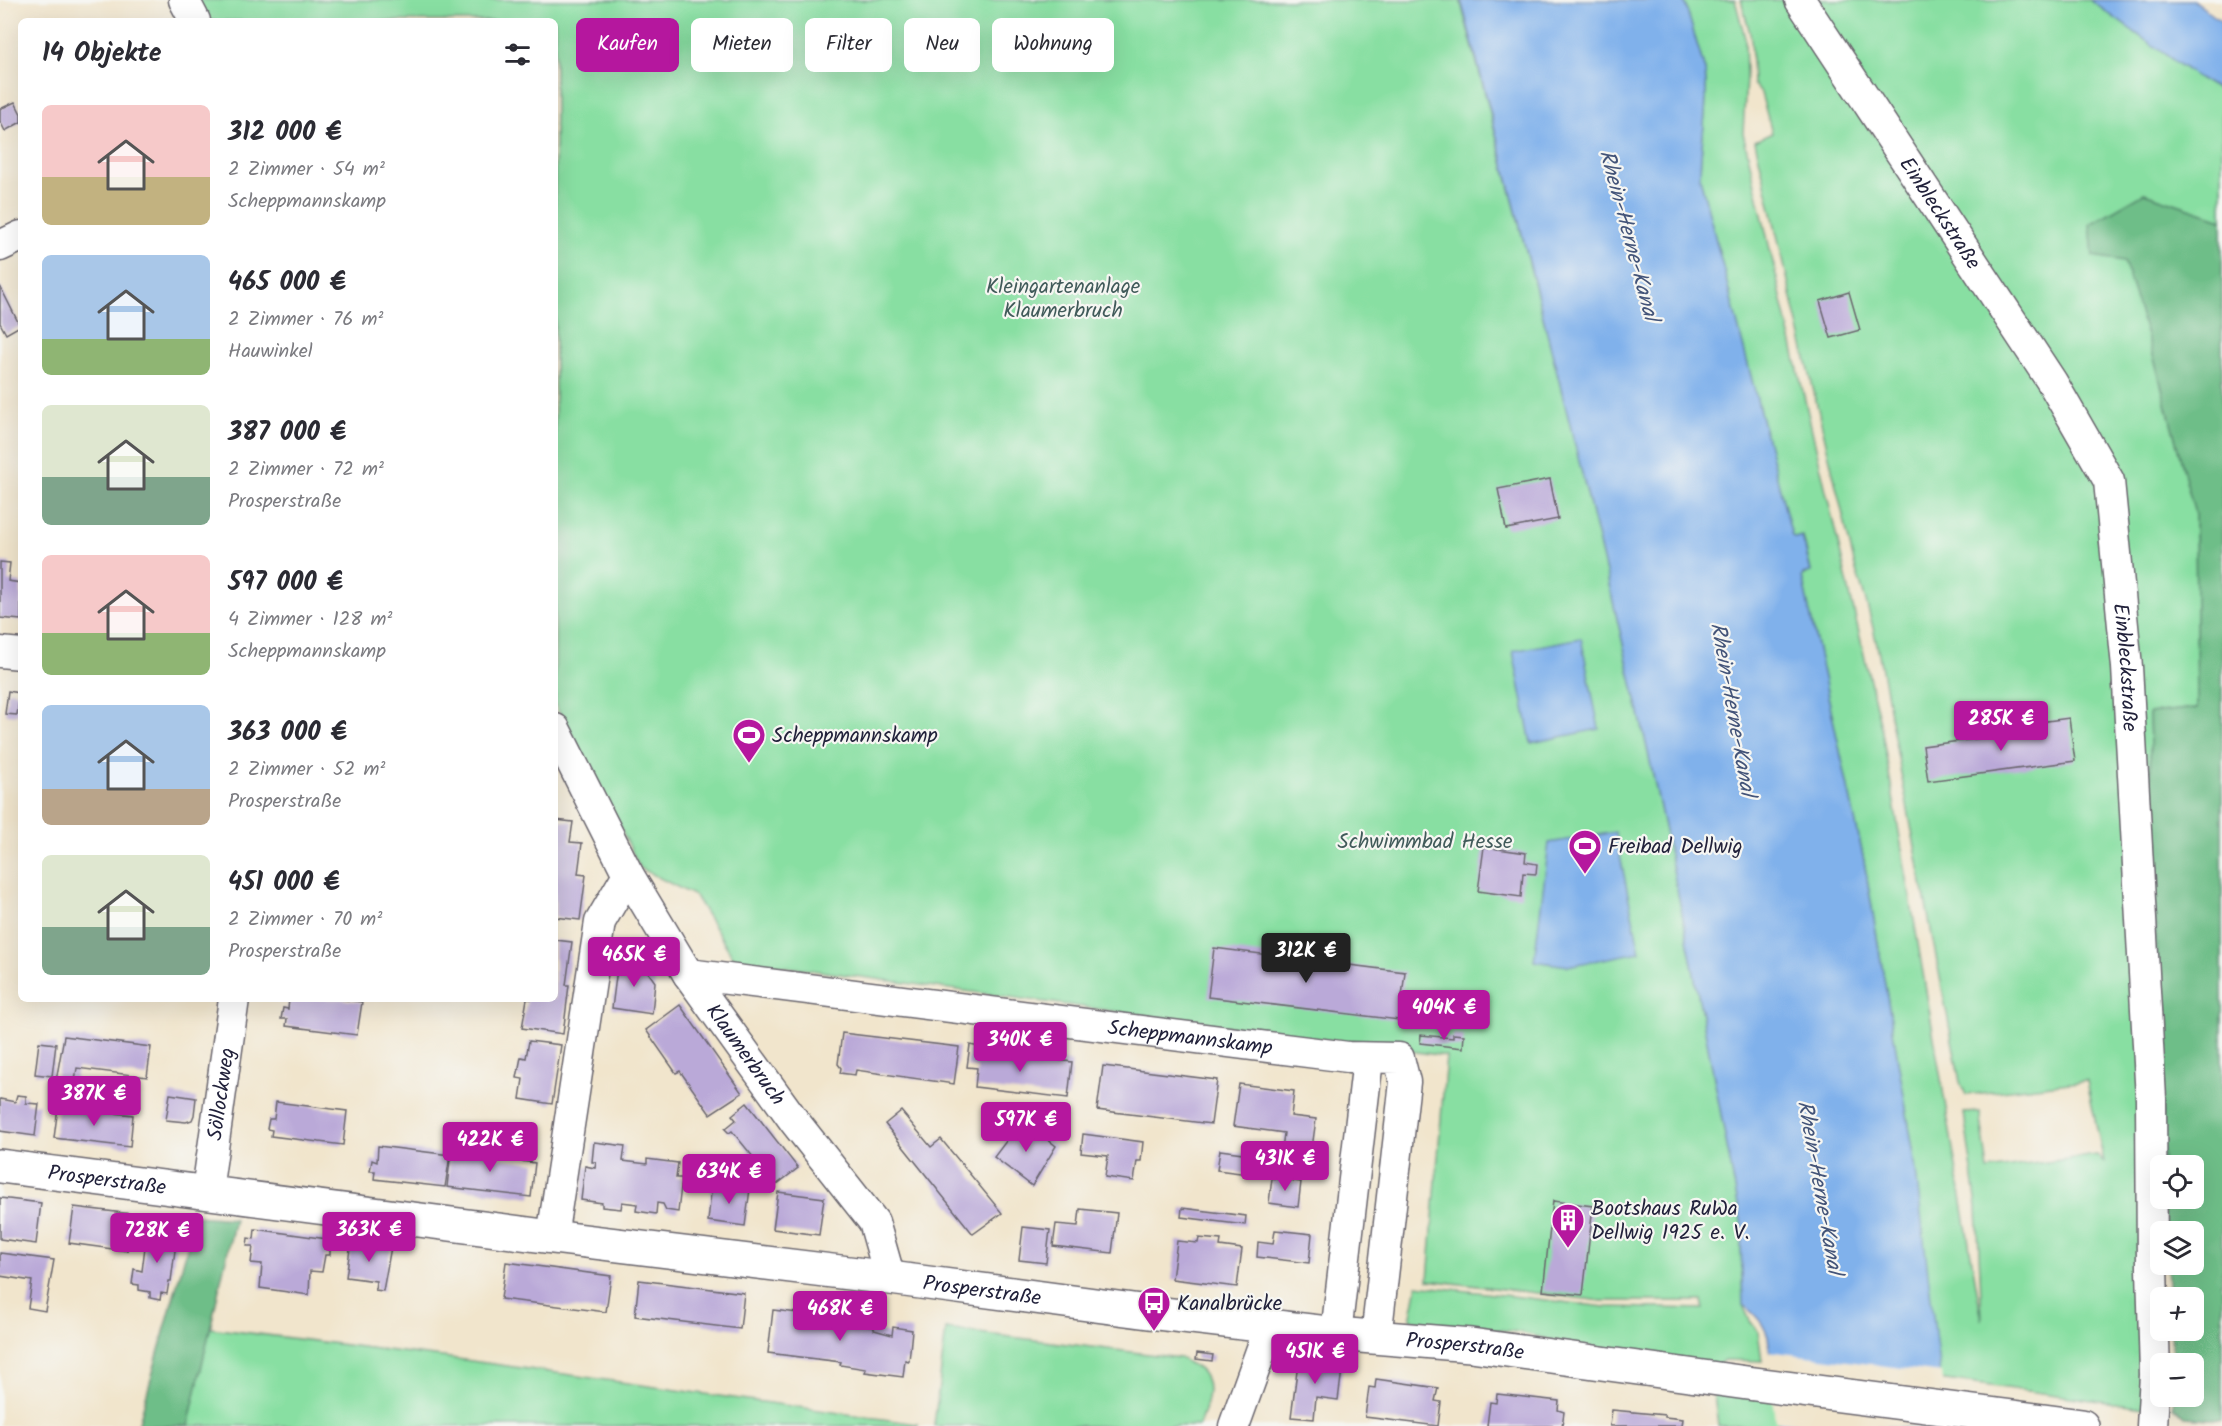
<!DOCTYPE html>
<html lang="de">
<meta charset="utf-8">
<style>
:root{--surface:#fff;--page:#f7f7f7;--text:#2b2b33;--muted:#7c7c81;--accent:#b5179e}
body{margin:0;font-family:Kalam,sans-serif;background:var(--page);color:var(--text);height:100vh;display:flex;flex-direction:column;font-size:22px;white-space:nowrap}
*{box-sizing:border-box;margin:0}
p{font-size:20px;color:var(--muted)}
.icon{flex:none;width:33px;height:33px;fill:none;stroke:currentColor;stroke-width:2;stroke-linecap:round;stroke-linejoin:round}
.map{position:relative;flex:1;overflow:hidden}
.drawer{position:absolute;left:18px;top:18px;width:540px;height:984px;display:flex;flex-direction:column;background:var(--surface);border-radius:9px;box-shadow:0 6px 24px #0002}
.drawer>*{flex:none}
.top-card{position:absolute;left:576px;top:18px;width:570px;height:54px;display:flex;gap:12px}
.tools{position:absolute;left:2150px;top:1155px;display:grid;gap:12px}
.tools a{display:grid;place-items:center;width:54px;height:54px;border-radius:9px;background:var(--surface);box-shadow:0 6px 24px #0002;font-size:30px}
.price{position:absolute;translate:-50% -51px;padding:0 14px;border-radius:6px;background:var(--accent);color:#fff;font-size:20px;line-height:39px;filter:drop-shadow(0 2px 3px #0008)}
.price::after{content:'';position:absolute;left:50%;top:36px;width:18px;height:14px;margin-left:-9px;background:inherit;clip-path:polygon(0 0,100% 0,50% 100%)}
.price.on{background:#222;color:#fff}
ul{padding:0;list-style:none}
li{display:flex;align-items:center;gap:18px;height:150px;padding:0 24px}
li span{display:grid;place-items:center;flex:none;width:168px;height:120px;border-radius:9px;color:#555}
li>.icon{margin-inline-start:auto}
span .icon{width:72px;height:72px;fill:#fffc;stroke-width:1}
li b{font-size:26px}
h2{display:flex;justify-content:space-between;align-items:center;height:72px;padding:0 24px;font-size:26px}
.pill{padding:0 21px;border-radius:9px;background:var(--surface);box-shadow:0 6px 24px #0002;font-size:21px;line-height:54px}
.pill.on{background:var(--accent);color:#fff}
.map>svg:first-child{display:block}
</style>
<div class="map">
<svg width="2222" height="1426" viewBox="0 0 2222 1426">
<rect width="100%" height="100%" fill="#f6f6f2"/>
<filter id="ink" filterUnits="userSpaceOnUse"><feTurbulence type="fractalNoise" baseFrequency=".0167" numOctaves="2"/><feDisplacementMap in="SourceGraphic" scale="12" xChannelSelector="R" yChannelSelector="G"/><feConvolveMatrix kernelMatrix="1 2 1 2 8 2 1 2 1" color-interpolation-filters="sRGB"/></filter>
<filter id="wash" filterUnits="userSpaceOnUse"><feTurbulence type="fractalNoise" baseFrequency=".008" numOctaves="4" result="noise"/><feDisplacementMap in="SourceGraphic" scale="24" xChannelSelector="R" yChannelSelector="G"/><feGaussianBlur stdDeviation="1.35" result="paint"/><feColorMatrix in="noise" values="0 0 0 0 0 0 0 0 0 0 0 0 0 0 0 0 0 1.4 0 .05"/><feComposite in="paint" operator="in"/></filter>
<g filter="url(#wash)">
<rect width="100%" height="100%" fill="#f1e5cc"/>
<g fill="#88dfa2" stroke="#55806e" stroke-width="1.5">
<path d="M186,0h1274c65,242 127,485 183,730 38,168 69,337 101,506l-3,8 2,61 7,16 8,10 4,30 -38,-1 -9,7 -155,-25 -42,-10 -108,-12 7,-35 188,22 99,2 -2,-8h-100l-174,-21 18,-224 -711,-96 -40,-64 -55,-28 -43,-89 -42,-74v-684h-359z"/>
<path d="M1684,0h51l10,38 1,39 -3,56 139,599 100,588 -5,-113 -13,-94 16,-1 8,58 109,-15 7,7 -17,-81 -121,14 -6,-13c-20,-106 -41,-213 -61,-319 -13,-65 -20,-130 -43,-192l-101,-430 17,-8 -11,-40 -8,-9 -2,-47 -10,-37h45l73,117 24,28 -70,-145h277l104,75 28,17v127l-78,-26 -51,63 31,4 32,105 39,149 2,194 -48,6 14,451 -12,243 -212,-29 -25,-224 -50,-294 -62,-284 9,-6 -8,-35 -9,2 -2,-2 -92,-358c0,-36 9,-71 5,-107z"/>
<polygon points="210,1328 450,1358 918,1424 917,1426 188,1426"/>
<path d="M946,1329l234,29c6,4 16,8 21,13 14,14 3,39 -2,55h-265z"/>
<polygon points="1713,1388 1775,1395 1779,1426 1718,1426"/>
</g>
<g fill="#6ebe88" stroke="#487062" stroke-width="1.5">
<polygon points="2144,193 2222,219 2222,1420 2185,1417 2174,1406 2174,1397 2193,1396 2193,1364 2172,1363 2171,1331 2193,1330 2193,1298 2169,1297 2167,1265 2193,1264 2193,1232 2165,1231 2164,1199 2193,1198 2193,1166 2163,1165 2149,713 2197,708 2195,514 2156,365 2124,261 2093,256 2090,224"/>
<polygon points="196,1216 235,1219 188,1426 138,1426"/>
</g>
<g fill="#80b1eb" stroke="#516a93" stroke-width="1.5">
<path d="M1461,0h223l21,71c4,36 -5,71 -5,107l92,358 3,2 7,-2 9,36 -8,2 -1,3 62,284 50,294 32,271h-167l-11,-89c-5,-15 -12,-22 -25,-32l-2,-61 3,-8c-32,-169 -63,-338 -101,-506 -56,-245 -118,-488 -182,-730z"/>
<polygon points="2090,0 2193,0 2222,22 2222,92 2194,75"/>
<polygon points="1581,638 1599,729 1531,743 1513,651"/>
<polygon points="1615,832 1640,952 1568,966 1534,961 1549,843"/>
</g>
<polygon fill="#f1e5cc" points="1767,1351 1942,1373 1949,1426 1818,1426 1775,1421"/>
<g id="blocks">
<g fill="#baa9d8">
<polygon points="15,102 21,114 21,122 5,131 0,121 0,109"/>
<polygon points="0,286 20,326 6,334 0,323"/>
<polygon points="1849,292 1860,330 1831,338 1820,301"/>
<polygon points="1550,479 1558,519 1506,529 1498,489"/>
<polygon points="0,562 10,563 8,581 21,583 21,620 0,618"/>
<polygon points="8,691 20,693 17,715 5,714"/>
<polygon points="2069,718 2075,761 1928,781 1923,746 2041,730 2040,722"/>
<polygon points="555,820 573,822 570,842 582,843 578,874 586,875 580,920 555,917"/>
<polygon points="1484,847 1526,853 1525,862 1537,864 1536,874 1523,873 1521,897 1478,891"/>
<polygon points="555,940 572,942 566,985 569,985 563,1034 522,1028 527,999 555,999"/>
<polygon points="1214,948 1405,972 1399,1020 1208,997"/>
<polygon points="630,958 643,960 643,965 655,982 652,1014 612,1008 618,961 629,962"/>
<polygon points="289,999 340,999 362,1002 357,1035 286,1026 287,1019 281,1019 283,1008 288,1009"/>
<polygon points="680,1005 742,1093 710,1114 680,1071 676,1073 646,1030"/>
<polygon points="842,1033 959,1047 954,1084 856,1070 855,1075 840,1073 841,1068 838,1064"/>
<polygon points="1453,1034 1464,1035 1463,1048 1420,1043 1421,1035 1453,1038"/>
<polygon points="64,1036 151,1047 147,1077 77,1068 73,1093 54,1092"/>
<polygon points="529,1041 561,1045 552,1104 520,1099 523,1079 517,1078 521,1057 526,1058"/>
<polygon points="39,1042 56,1044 52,1076 35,1074"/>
<polygon points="970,1045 980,1047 979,1050 1072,1062 1068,1098 975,1087 977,1068 967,1067"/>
<polygon points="1103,1066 1217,1080 1211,1124 1097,1110"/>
<polygon points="1239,1084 1294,1091 1291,1116 1316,1119 1309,1170 1280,1166 1284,1133 1233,1126"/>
<polygon points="170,1094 196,1098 194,1115 192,1120 186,1122 166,1120"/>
<polygon points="17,1095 26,1096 26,1103 39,1104 35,1136 0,1131 0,1099 15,1102"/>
<polygon points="276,1102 347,1111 343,1145 271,1136 272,1130 267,1129 269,1119 274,1119"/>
<polygon points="747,1103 798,1168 776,1185 732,1131 729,1133 725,1129 736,1120 732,1115"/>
<polygon points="58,1107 133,1115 130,1147 54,1138"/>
<polygon points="901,1111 931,1147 941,1139 1002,1213 973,1234 885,1124"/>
<polygon points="1022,1120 1056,1146 1032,1186 994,1157"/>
<polygon points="1083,1134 1143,1142 1141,1161 1137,1161 1134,1181 1105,1177 1108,1156 1081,1153"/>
<polygon points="594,1142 625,1146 623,1161 647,1164 647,1159 678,1163 676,1178 682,1178 678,1212 666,1210 663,1204 657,1203 656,1214 636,1211 637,1204 622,1202 621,1209 602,1207 602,1203 581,1200 585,1166 595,1168 596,1162 592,1162"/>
<polygon points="378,1146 450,1155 445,1187 374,1179 375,1171 370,1171 372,1160 377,1162"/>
<polygon points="466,1147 491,1152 492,1157 535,1163 531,1197 447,1187 451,1151 462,1152"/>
<polygon points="1220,1150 1250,1154 1248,1174 1217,1170"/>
<polygon points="1272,1178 1301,1182 1298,1207 1269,1203"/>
<polygon points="712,1184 750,1189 745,1226 708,1221"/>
<polygon points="778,1192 824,1198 819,1235 773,1229"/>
<polygon points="0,1198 41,1203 36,1244 0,1239"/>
<polygon points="1553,1201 1593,1206 1583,1295 1543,1291"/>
<polygon points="74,1207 132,1214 127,1251 69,1243"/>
<polygon points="1182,1208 1246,1216 1245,1225 1181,1217"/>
<polygon points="1080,1209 1117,1213 1112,1253 1053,1246 1056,1224 1078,1226"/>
<polygon points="1023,1227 1050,1230 1046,1263 1019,1260"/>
<polygon points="255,1229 327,1239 326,1247 330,1247 330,1255 325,1255 322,1272 310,1271 309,1295 260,1288 262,1264 251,1263 253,1246 247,1246 248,1238 254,1239"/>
<polygon points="1275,1230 1312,1234 1309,1263 1257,1257 1258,1242 1273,1244"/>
<polygon points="147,1231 177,1235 171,1281 169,1281 167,1294 161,1293 160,1300 150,1298 150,1292 139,1290 139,1285 132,1284 134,1269 142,1271"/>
<polygon points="1199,1238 1221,1240 1220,1246 1242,1249 1237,1287 1172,1279 1177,1241 1198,1243"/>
<polygon points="351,1242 391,1247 383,1291 375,1290 376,1281 346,1277"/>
<polygon points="0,1253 54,1260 45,1311 28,1308 32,1281 0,1276"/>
<polygon points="506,1262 611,1276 606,1312 501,1299"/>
<polygon points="639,1280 744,1293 740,1329 635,1316"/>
<polygon points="773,1310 865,1321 865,1326 874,1327 874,1330 892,1335 893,1327 912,1330 909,1361 905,1360 903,1377 865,1372 866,1369 840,1365 841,1362 768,1353"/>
<polygon points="1197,1353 1213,1355 1212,1361 1196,1359"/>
<polygon points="1299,1356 1343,1362 1338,1400 1316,1397 1314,1419 1291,1417"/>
<polygon points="1376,1379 1438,1388 1435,1401 1441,1402 1438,1426 1365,1417 1369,1387 1375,1388"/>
<polygon points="1497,1394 1559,1401 1558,1410 1564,1412 1562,1426 1487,1426 1490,1402 1496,1403"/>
<polygon points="1612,1410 1665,1415 1665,1417 1683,1419 1682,1426 1610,1426"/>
</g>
</g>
</g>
<g filter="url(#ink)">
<use href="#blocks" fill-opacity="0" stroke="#6a666e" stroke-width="1.5"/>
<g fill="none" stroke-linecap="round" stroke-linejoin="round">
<g stroke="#6a666e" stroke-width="33">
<g id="minor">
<polyline points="184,0 195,21"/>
<path id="s1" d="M1800,0l252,382 57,99 18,186 24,432 1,169 3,107 -3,51"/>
<polyline points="0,246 21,236"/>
<polyline points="0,652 21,654"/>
<path id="s2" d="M555,729l73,145 60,100 107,148 79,100 16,56"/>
<path id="s3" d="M688,974l660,83 51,1 6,24 -29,256"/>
<path id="s4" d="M207,1191l27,-192"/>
<polyline points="552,1237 600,922 628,874"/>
<polyline points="1336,1334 1368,1059"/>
<polyline points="1234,1426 1270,1326"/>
</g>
</g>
<g stroke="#6a666e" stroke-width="36">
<g id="major">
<path id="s5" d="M0,1166l552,71 338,41 266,35 180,21 135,11 276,38 335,43"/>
</g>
</g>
<use href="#minor" stroke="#fff" stroke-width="30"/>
<use href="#major" stroke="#fff" stroke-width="33"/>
</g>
</g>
<defs>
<g id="stadium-pin" transform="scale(1.725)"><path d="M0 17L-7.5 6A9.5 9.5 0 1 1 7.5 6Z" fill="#b5179e" stroke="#f6f6f2"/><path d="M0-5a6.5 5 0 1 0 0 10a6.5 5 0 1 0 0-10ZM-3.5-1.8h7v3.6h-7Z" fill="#fff"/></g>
<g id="building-pin" transform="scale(1.725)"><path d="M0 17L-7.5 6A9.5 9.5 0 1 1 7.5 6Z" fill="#b5179e" stroke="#f6f6f2"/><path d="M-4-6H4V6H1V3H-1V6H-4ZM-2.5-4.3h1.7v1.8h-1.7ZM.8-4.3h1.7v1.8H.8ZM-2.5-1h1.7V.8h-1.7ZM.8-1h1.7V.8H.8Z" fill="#fff"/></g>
<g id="bus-pin" transform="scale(1.725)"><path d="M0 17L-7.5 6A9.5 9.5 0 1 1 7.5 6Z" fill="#b5179e" stroke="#f6f6f2"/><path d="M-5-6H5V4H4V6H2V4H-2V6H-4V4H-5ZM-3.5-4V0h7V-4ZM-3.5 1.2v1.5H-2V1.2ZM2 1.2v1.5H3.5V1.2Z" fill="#fff"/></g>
</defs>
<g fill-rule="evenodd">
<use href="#stadium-pin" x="749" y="735"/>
<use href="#stadium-pin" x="1585" y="846"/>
<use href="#building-pin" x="1568" y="1220"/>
<use href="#bus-pin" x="1154" y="1303"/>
</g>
<g text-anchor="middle" stroke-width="4.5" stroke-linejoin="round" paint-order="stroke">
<g font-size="21" fill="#22223b" stroke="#f6f6f2">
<text dy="7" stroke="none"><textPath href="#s1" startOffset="255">Einbleckstraße</textPath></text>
<text dy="7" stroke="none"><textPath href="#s1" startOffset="759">Einbleckstraße</textPath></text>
<text dy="7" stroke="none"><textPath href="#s3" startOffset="506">Scheppmannskamp</textPath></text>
<text dy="7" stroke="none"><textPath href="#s2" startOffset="378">Klaumerbruch</textPath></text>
<text dy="7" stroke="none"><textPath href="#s4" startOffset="98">Söllockweg</textPath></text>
<text dy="7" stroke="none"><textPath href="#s5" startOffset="108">Prosperstraße</textPath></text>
<text dy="7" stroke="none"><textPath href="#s5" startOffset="990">Prosperstraße</textPath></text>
<text dy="7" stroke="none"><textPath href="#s5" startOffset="1476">Prosperstraße</textPath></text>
</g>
<g font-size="21" fill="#415b5a" stroke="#f6f6f2">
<text x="1063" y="293">Kleingartenanlage<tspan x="1063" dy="24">Klaumerbruch</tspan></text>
<text x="1425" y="848">Schwimmbad Hesse</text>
</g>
<g font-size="21" fill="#22223b" stroke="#f6f6f2" text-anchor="start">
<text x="772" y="742">Scheppmannskamp</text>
<text x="1608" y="853">Freibad Dellwig</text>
<text x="1591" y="1215">Bootshaus RuWa<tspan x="1591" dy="24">Dellwig 1925 e. V.</tspan></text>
<text x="1177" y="1310">Kanalbrücke</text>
</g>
<g font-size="22" font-style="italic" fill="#435479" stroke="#f6f6f2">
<text transform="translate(1630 235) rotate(75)" y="8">Rhein-Herne-Kanal</text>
<text transform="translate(1734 709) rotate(80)" y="8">Rhein-Herne-Kanal</text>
<text transform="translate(1821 1187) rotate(80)" y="8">Rhein-Herne-Kanal</text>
</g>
</g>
</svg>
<div class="tools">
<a><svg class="icon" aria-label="locate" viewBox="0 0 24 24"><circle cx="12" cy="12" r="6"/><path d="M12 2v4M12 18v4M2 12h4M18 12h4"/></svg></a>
<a><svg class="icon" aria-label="layers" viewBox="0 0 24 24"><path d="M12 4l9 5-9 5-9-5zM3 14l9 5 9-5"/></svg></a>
<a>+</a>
<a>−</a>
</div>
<b class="price" style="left:2001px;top:752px">285K €</b>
<b class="price on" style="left:1306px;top:984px">312K €</b>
<b class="price" style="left:634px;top:988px">465K €</b>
<b class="price" style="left:1444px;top:1041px">404K €</b>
<b class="price" style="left:1020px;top:1073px">340K €</b>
<b class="price" style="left:94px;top:1127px">387K €</b>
<b class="price" style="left:1026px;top:1153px">597K €</b>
<b class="price" style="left:490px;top:1173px">422K €</b>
<b class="price" style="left:1285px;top:1192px">431K €</b>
<b class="price" style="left:729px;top:1205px">634K €</b>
<b class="price" style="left:369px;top:1263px">363K €</b>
<b class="price" style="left:157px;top:1264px">728K €</b>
<b class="price" style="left:840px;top:1342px">468K €</b>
<b class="price" style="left:1315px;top:1385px">451K €</b>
<div class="top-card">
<a class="pill on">Kaufen</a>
<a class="pill">Mieten</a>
<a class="pill">Filter</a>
<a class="pill">Neu</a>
<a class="pill">Wohnung</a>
</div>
<section class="drawer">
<h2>14 Objekte<svg class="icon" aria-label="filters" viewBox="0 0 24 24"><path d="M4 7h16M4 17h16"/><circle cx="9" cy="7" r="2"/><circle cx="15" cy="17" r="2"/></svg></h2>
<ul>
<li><span style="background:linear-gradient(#f6c9c9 60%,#c2b280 0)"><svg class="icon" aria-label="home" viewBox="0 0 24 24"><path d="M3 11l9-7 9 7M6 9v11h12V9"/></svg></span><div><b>312 000 €</b><p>2 Zimmer · 54 m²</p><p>Scheppmannskamp</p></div></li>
<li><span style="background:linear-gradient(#a9c7e8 70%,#8fb573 0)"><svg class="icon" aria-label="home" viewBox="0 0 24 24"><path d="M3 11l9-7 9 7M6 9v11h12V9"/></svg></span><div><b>465 000 €</b><p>2 Zimmer · 76 m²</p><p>Hauwinkel</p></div></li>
<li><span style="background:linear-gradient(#dfe7d0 60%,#7fa58c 0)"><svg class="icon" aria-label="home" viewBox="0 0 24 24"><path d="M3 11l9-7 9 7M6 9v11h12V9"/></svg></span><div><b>387 000 €</b><p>2 Zimmer · 72 m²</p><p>Prosperstraße</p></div></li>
<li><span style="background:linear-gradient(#f6c9c9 65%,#8fb573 0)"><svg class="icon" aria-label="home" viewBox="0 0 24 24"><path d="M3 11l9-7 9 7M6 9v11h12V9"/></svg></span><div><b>597 000 €</b><p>4 Zimmer · 128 m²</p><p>Scheppmannskamp</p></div></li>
<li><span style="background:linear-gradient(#a9c7e8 70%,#b9a48a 0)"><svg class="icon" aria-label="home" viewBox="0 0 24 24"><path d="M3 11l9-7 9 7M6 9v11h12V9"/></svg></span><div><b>363 000 €</b><p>2 Zimmer · 52 m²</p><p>Prosperstraße</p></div></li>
<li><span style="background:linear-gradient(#dfe7d0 60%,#7fa58c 0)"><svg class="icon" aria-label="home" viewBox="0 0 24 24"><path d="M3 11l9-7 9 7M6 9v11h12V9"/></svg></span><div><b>451 000 €</b><p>2 Zimmer · 70 m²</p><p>Prosperstraße</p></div></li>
</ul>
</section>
</div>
